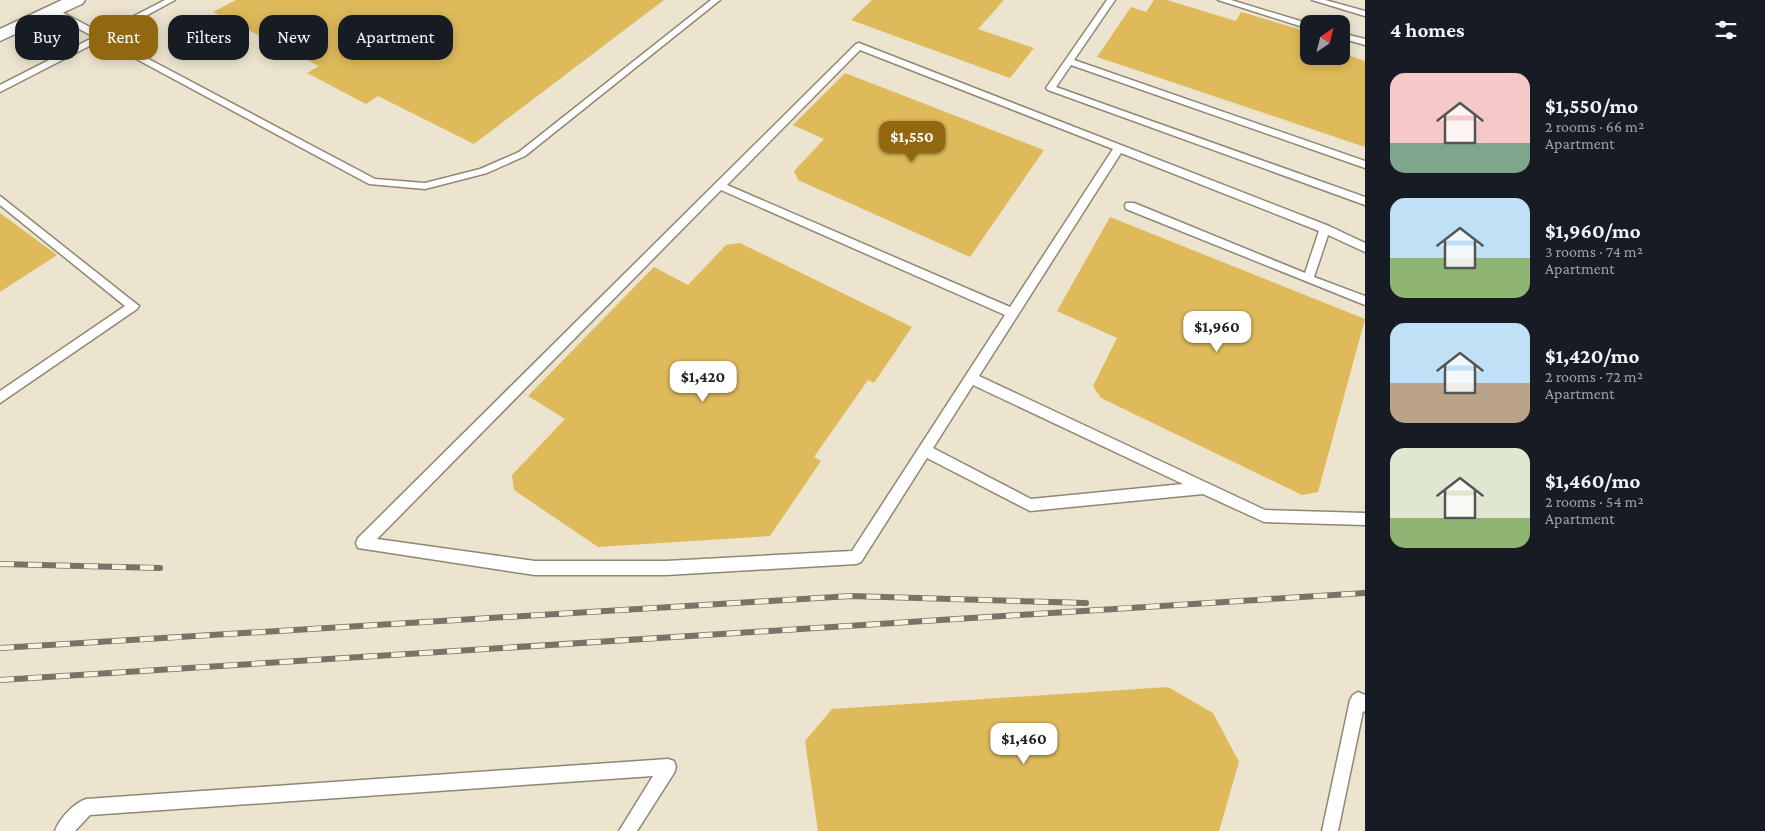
<!DOCTYPE html>
<meta charset="utf-8">
<style>
:root{--surface:#171b24;--page:#242831;--text:#f1f3f6;--muted:#9ea1a6;--accent:#916810}
body{margin:0;font-family:"Crimson Pro",serif;background:var(--page);color:var(--text);height:100vh;display:flex;flex-direction:column;font-size:19px;white-space:nowrap}
*{box-sizing:border-box;margin:0}
p{font-size:16px;color:var(--muted)}
.icon{flex:none;width:28px;height:28px;fill:none;stroke:currentColor;stroke-width:2;stroke-linecap:round;stroke-linejoin:round}
.map{position:relative;flex:1;overflow:hidden}
.side{display:flex;flex-direction:column;background:var(--surface);width:400px}
.side>*{flex:none}
.guide{position:absolute;left:15px;top:15px;width:475px;height:45px;display:flex;gap:10px}
.needle{width:32px;rotate:35deg}
.fabs{position:absolute;left:1300px;top:15px;display:grid;gap:10px}
.fabs a{display:grid;place-items:center;width:50px;height:50px;border-radius:10px;background:var(--surface);box-shadow:0 2px 12px #0003;font-size:25px}
.price{position:absolute;translate:-50% -42px;padding:0 11px;border-radius:10px;background:#fff;color:#222;font-size:16px;line-height:32px;filter:drop-shadow(0 1px 2px #0008)}
.price::after{content:'';position:absolute;left:50%;top:30px;width:15px;height:11px;margin-left:-8px;background:inherit;clip-path:polygon(0 0,100% 0,50% 100%)}
.price.active{background:var(--accent);color:#fff}
ul{padding:0;list-style:none}
li{display:flex;align-items:center;gap:15px;height:125px;padding:0 25px}
li span{display:grid;place-items:center;flex:none;width:140px;height:100px;border-radius:15px;color:#555}
li>.icon{margin-inline-start:auto}
span .icon{width:60px;height:60px;fill:#fffc;stroke-width:1}
li b{font-size:21px}
h2{display:flex;justify-content:space-between;align-items:center;height:60px;padding:0 25px;font-size:21px}
.chip{padding:0 18px;border-radius:15px;background:var(--surface);box-shadow:0 2px 12px #0003;font-size:18px;line-height:45px}
.chip.active{background:var(--accent);color:#fff}
main{display:flex;flex:1;min-height:0}
.map>svg:first-child{display:block}
</style>
<main>
<div class="map">
<svg width="1365" height="831" viewBox="0 0 1365 831">
<rect width="100%" height="100%" fill="#ece4cf"/>
<g fill="#deba5a">
<polygon points="236,0 664,0 474,144 378,96 366,104 307,73 319,66 213,12"/>
<polygon points="872,0 1004,0 978,29 1034,48 1010,78 851,20"/>
<polygon points="1154,0 1167,0 1236,21 1241,12 1309,32 1309,56 1341,56 1341,42 1349,45 1345,54 1365,61 1365,147 1097,57 1131,7 1146,12"/>
<polygon points="845,73 1044,150 970,257 798,180 794,171 824,139 793,125"/>
<polygon points="0,213 57,255 0,292"/>
<polygon points="1110,217 1365,319 1318,492 1302,495 1101,398 1093,386 1117,338 1057,311"/>
<polygon points="740,243 912,327 874,383 868,380 814,457 821,461 770,536 598,547 514,490 512,475 565,419 528,396 654,267 688,285 726,245"/>
<polygon points="1168,687 1213,713 1239,762 1219,831 818,831 805,741 832,709"/>
</g>
<g fill="none" stroke-linecap="round" stroke-linejoin="round">
<g stroke="#8f8774" stroke-width="3">
<g id="service">
<polygon points="165,0 175,0 107,37 375,179 425,183 480,169 519,152 711,0 720,0 525,156 487,173 425,189 369,184 101,40 0,92 0,85 94,37 50,13 50,9 56,9 101,33"/>
<polygon points="1107,0 1115,0 1074,60 1365,161 1365,168 1071,65 1056,87 1365,197 1365,205 1048,90 1046,88"/>
<polygon points="1218,0 1231,0 1310,24 1309,24 1309,28 1306,28"/>
<polygon points="1312,0 1325,0 1365,11 1365,16"/>
<polygon points="1341,33 1365,39 1365,45 1341,38"/>
<path d="M859,43l470,183 36,17v9l-37,-17 -14,42 51,19v9l-239,-96 -1,-3 1,-3h8l171,70 14,-42 -198,-78 -142,223 286,134 100,3v12l-101,-3 -61,-28 -173,17 -103,-53 -66,104 -5,2 -190,11h-131l-177,-27 -2,-5 2,-5 498,-494zM860,50l253,99 -103,158 -283,-122zM721,190l284,125 -153,236 -186,10h-131l-158,-22zM973,385l210,99 -152,15 -98,-51z"/>
<polygon points="0,196 139,306 137,309 0,403 0,391 125,306 0,205"/>
<polygon points="1358,692 1365,695 1365,712 1363,711 1338,831 1322,831 1350,700 1353,695"/>
<path d="M668,759l6,2 2,6 -2,6 -37,58h-18l34,-55 -563,39 -15,16h-20c4,-12 19,-28 31,-32z"/>
</g>
</g>
<g stroke="#8f8774" stroke-width="3">
<polygon id="minor" points="62,0 85,0 82,4 0,41 0,29"/>
</g>
<use href="#service" fill="#fff" fill-rule="evenodd"/>
<use href="#minor" fill="#fff" fill-rule="evenodd"/>
<g stroke="#787367" stroke-width="6">
<g id="rail">
<polyline points="0,564 160,568"/>
<polyline points="0,648 851,596 1086,603"/>
<polyline points="0,680 1365,593"/>
</g>
</g>
<use href="#rail" stroke="#f9f1dc" stroke-width="4.5" stroke-dasharray="14" stroke-linecap="butt"/>
</g>
</svg>
<div class="fabs">
<a><svg class="needle" viewBox="-14 -14 28 28"><path d="M0-13l5 13h-10z" fill="#e53935"/><path d="M0 13l5-13h-10z" fill="#9ea1a6"/></svg></a>
</div>
<b class="price active" style="left:912px;top:163px">$1,550</b>
<b class="price" style="left:1217px;top:353px">$1,960</b>
<b class="price" style="left:703px;top:403px">$1,420</b>
<b class="price" style="left:1024px;top:765px">$1,460</b>
<div class="guide">
<a class="chip">Buy</a>
<a class="chip active">Rent</a>
<a class="chip">Filters</a>
<a class="chip">New</a>
<a class="chip">Apartment</a>
</div>
</div>
<section class="side">
<h2>4 homes<svg class="icon" aria-label="filters" viewBox="0 0 24 24"><path d="M4 7h16M4 17h16"/><circle cx="9" cy="7" r="2"/><circle cx="15" cy="17" r="2"/></svg></h2>
<ul>
<li><span style="background:linear-gradient(#f6c9c9 70%,#7fa58c 0)"><svg class="icon" aria-label="home" viewBox="0 0 24 24"><path d="M3 11l9-7 9 7M6 9v11h12V9"/></svg></span><div><b>$1,550/mo</b><p>2 rooms · 66 m²</p><p>Apartment</p></div></li>
<li><span style="background:linear-gradient(#bfe0f5 60%,#8fb573 0)"><svg class="icon" aria-label="home" viewBox="0 0 24 24"><path d="M3 11l9-7 9 7M6 9v11h12V9"/></svg></span><div><b>$1,960/mo</b><p>3 rooms · 74 m²</p><p>Apartment</p></div></li>
<li><span style="background:linear-gradient(#bfe0f5 60%,#b9a48a 0)"><svg class="icon" aria-label="home" viewBox="0 0 24 24"><path d="M3 11l9-7 9 7M6 9v11h12V9"/></svg></span><div><b>$1,420/mo</b><p>2 rooms · 72 m²</p><p>Apartment</p></div></li>
<li><span style="background:linear-gradient(#dfe7d0 70%,#8fb573 0)"><svg class="icon" aria-label="home" viewBox="0 0 24 24"><path d="M3 11l9-7 9 7M6 9v11h12V9"/></svg></span><div><b>$1,460/mo</b><p>2 rooms · 54 m²</p><p>Apartment</p></div></li>
</ul>
</section>
</main>
